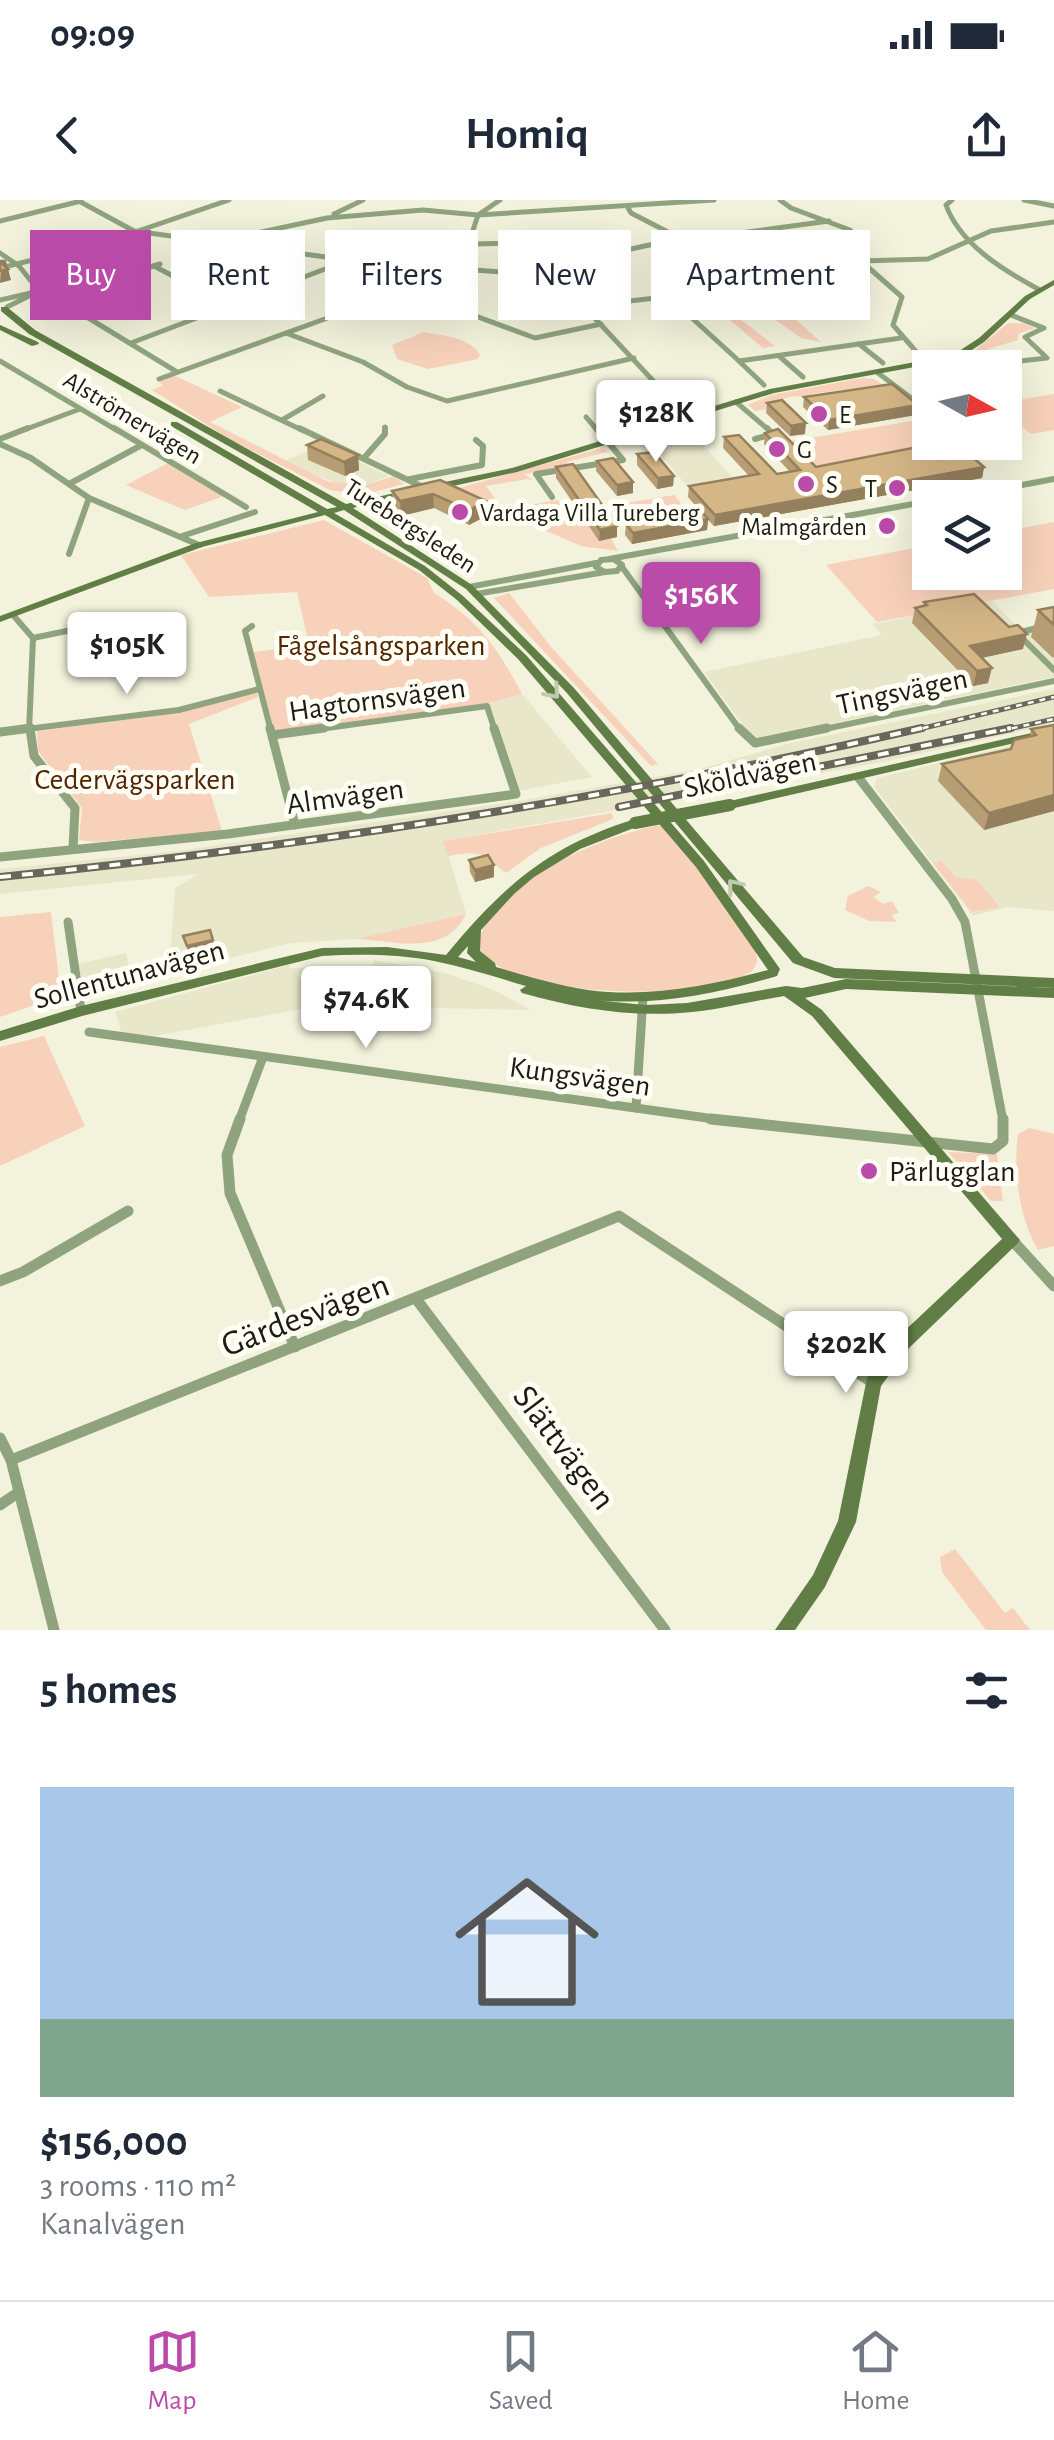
<!DOCTYPE html>
<meta charset="utf-8">
<style>
:root{--surface:#fff;--page:#f2f2f3;--text:#1f2937;--muted:#747a83;--line:#e0e1e3;--accent:#ba4ba9}
body{margin:0;font-family:"Alegreya Sans",sans-serif;background:var(--page);color:var(--text);height:100vh;display:flex;flex-direction:column;font-size:38px;white-space:nowrap}
*{box-sizing:border-box;margin:0}
p{font-size:32px;color:var(--muted)}
.icon{flex:none;width:55px;height:55px;fill:none;stroke:currentColor;stroke-width:2;stroke-linecap:round;stroke-linejoin:round}
.map{position:relative;height:1430px;overflow:hidden}
.sheet{display:flex;flex-direction:column;background:var(--surface);flex:1}
.sheet>*{flex:none}
.hud{position:absolute;left:30px;top:30px;width:995px;height:90px;display:flex;gap:20px}
.needle{width:65px;rotate:98deg}
.fabs{position:absolute;left:912px;top:150px;display:grid;gap:20px}
.fabs a{display:grid;place-items:center;width:110px;height:110px;border-radius:0px;background:var(--surface);box-shadow:0 10px 40px #0002;font-size:50px}
.price{position:absolute;translate:-50% -85px;padding:0 22px;border-radius:10px;background:#fff;color:#222;font-size:32px;line-height:65px;filter:drop-shadow(0 2px 5px #0008)}
.price::after{content:'';position:absolute;left:50%;top:60px;width:30px;height:22px;margin-left:-15px;background:inherit;clip-path:polygon(0 0,100% 0,50% 100%)}
.price.on{background:var(--accent);color:#fff}
ul{padding:0;list-style:none}
li{display:grid;align-content:center;gap:20px;height:530px;padding:0 40px}
li+li{border-top:2px solid var(--line)}
li span{display:grid;place-items:center;height:310px;border-radius:0px;color:#555}
li>.icon{margin-inline-start:auto}
span .icon{width:180px;height:180px;fill:#fffc;stroke-width:1}
li b{font-size:42px}
h2{display:flex;justify-content:space-between;align-items:center;height:120px;padding:0 40px;font-size:42px}
.chip{padding:0 35px;border-radius:0px;background:var(--surface);box-shadow:0 10px 40px #0002;font-size:35px;line-height:90px}
.chip.on{background:var(--accent);color:#fff}
.status{display:flex;justify-content:space-between;align-items:center;height:70px;padding:0 50px;background:var(--surface);direction:ltr}
.status svg{height:28px;fill:currentColor}
header{display:flex;justify-content:space-between;align-items:center;height:130px;padding:0 40px;background:var(--surface);font-size:45px;font-weight:700}
.menu{display:flex;justify-content:space-around;align-items:center;height:140px;border-top:2px solid var(--line);background:var(--surface);font-size:28px;color:var(--muted)}
.menu a{display:grid;justify-items:center;gap:5px}
.menu .on{color:var(--accent)}
.map>svg:first-child{display:block}
</style>
<div class="status"><b>09:09</b><svg viewBox="0 0 49 12"><path d="M0 12V9h3v3zM5 12V6h3v6zM10 12V3h3v9zM15 12V0h3v12zM26 1h20v11H26zM47 4h2v5h-2z"/></svg></div>
<header><svg class="icon" aria-label="back" viewBox="0 0 24 24"><path d="M15 5l-7 7 7 7"/></svg>Homiq<svg class="icon" aria-label="share" viewBox="0 0 24 24"><path d="M12 15V3M7 8l5-5 5 5M5 13v7h14v-7"/></svg></header>
<div class="map">
<svg width="1054" height="1430" viewBox="0 0 1054 1430">
<rect width="100%" height="100%" fill="#f3f2dc"/>
<g fill="#e9e7ca">
<polygon points="804,45 831,67 767,83 732,52"/>
<polygon points="690,231 734,279 688,287 646,238"/>
<polygon points="323,244 389,276 365,285 337,284 285,261"/>
<polygon points="992,401 1019,428 1054,421 1054,477 754,540 704,472 882,435 872,424"/>
<polygon points="1054,489 1054,524 883,562 444,641 466,714 356,739 291,743 169,773 175,688 198,674 0,694 0,669 176,651 518,601 696,570 791,543"/>
<polygon points="522,494 592,577 518,591 489,503"/>
<polygon points="1054,535 1054,711 1007,707 973,716 874,587 877,578"/>
<polygon points="126,753 133,781 85,793 78,764"/>
<polygon points="375,760 445,773 494,790 531,810 318,806 149,837 122,833 115,812 289,765 290,768 370,769"/>
</g>
<g fill="#f8d1ba">
<polygon points="766,100 782,114 813,112 795,119 821,142 801,138 764,112 734,114 775,146 763,148 725,116 731,114 722,104"/>
<polygon points="1008,123 1024,123 1035,128 1018,134 1018,140 988,149 991,155 963,161 964,167 943,164 973,152"/>
<path d="M424,132c20,4 46,5 56,23l-2,4 -50,10 -31,-10 -5,-14z"/>
<polygon points="173,175 242,207 210,222 329,282 365,285 394,276 404,284 362,295 330,290 231,240 152,190 163,185 158,181"/>
<polygon points="862,178 874,179 883,185 811,194 813,198 794,196 779,200 783,206 755,211 748,205 771,195"/>
<polygon points="1054,194 1054,230 1031,234 1005,213 1005,202"/>
<polygon points="924,219 930,224 930,242 952,242 818,267 792,241"/>
<polygon points="602,248 613,255 607,252 567,262 569,267 524,274 534,281 527,279 486,286 503,310 558,300 563,309 523,321 459,288"/>
<polygon points="168,263 224,296 185,310 126,285"/>
<polygon points="674,295 688,312 620,324 616,318 624,314 621,304"/>
<polygon points="578,312 599,340 611,339 618,351 581,346 544,330 544,323 561,313"/>
<path d="M324,320l103,58 7,15c44,27 64,55 88,101l-33,9 -212,29 -4,-3 -20,-77 56,-7 -12,-53 -88,5 -28,-42z"/>
<polygon points="1054,322 1054,389 877,422 826,365 930,345 930,372 1005,372 1005,331"/>
<polygon points="509,393 552,448 658,564 651,566 494,398"/>
<polygon points="257,492 258,497 189,524 222,631 95,642 79,640 82,608 38,551 37,531 178,513"/>
<path d="M612,613l1,6 -72,29 -35,25c-27,-20 -22,-23 -58,-17l-5,-15z"/>
<path d="M661,625c20,24 94,105 96,133 0,7 -2,8 -6,14 -56,30 -226,27 -273,-20 1,-66 127,-118 183,-127z"/>
<polygon points="941,661 956,677 977,680 1000,707 972,712 933,663"/>
<polygon points="868,686 881,692 873,697 883,704 892,701 899,713 892,715 896,722 869,721 845,710 848,696"/>
<polygon points="51,712 61,796 0,817 0,717"/>
<path d="M466,714c-21,43 -70,27 -110,25z"/>
<polygon points="44,836 85,926 0,966 0,847"/>
<path d="M1029,928l25,6v112l-16,4c-19,-32 -25,-79 -20,-116z"/>
<polygon points="948,952 997,954 1003,1001 991,1001"/>
<polygon points="955,1349 1005,1413 1013,1408 1030,1430 986,1430 942,1372 940,1357"/>
</g>
<g fill="none" stroke-linecap="round" stroke-linejoin="round">
<g stroke="#8fa47e" stroke-width="5">
<polyline points="77,0 134,31 348,60 525,74 560,81 687,217"/>
<polyline points="780,0 791,8 850,30 856,37 861,61 902,97 893,125 927,164"/>
<path d="M952,0l-6,5c14,39 57,65 92,84"/>
<polyline points="1024,0 1054,6"/>
<polyline points="627,6 631,13 668,32 680,59 713,89"/>
<polyline points="334,14 363,0"/>
<polyline points="0,21 81,1"/>
<polyline points="219,41 327,18 423,10 478,15 714,0"/>
<polyline points="674,42 829,21"/>
<polyline points="472,44 525,43 604,55 672,40"/>
<polyline points="0,53 19,66 35,86 31,93"/>
<polyline points="154,66 231,107"/>
<polyline points="0,68 106,42 229,0"/>
<polyline points="405,90 535,138 601,124"/>
<polyline points="54,97 160,64"/>
<polyline points="0,100 31,93 54,97 177,172"/>
<polyline points="586,106 778,84 861,61 928,59 991,31 1054,22"/>
<polyline points="7,107 31,95"/>
<polyline points="693,119 739,161"/>
<polyline points="286,133 363,162 407,187 447,201 634,158"/>
<polyline points="131,143 346,61"/>
<polyline points="859,144 883,163"/>
<polyline points="779,156 803,177"/>
<polyline points="0,161 118,231"/>
<polyline points="983,165 1047,158 1025,137 1044,128 1011,115"/>
<polyline points="878,173 922,206"/>
<polyline points="159,179 460,70 478,15 500,0"/>
<polyline points="764,185 739,161 901,138"/>
<polyline points="220,191 304,231"/>
<polyline points="736,202 770,231"/>
<polyline points="586,217 598,231"/>
<polyline points="282,220 323,196"/>
<polyline points="385,227 385,231"/>
<polyline points="21,231 80,209"/>
</g>
<g stroke="#8fa47e" stroke-width="6">
<polyline points="114,228 246,307"/>
<polyline points="299,228 427,289"/>
<polyline points="0,239 28,228"/>
<polyline points="755,239 773,234 767,228"/>
<polyline points="0,244 31,258 89,298 199,345"/>
<polyline points="364,258 385,234 385,228"/>
<polyline points="410,279 482,265 483,246 476,240"/>
<polyline points="69,284 140,246"/>
<polyline points="552,297 536,274 623,260 596,228"/>
<polyline points="952,298 1054,279"/>
<polyline points="182,336 255,312"/>
<polyline points="69,354 89,298"/>
<polyline points="609,359 930,301"/>
<polygon points="614,359 622,365 617,371 605,372 596,367 601,360"/>
<polyline points="622,367 741,531"/>
<polyline points="469,387 596,363"/>
<polyline points="476,394 605,372"/>
<polyline points="13,415 33,438 29,531"/>
<polyline points="1054,424 1017,433 1054,470"/>
<polyline points="252,426 245,431 271,531"/>
<polyline points="33,438 129,418"/>
<polyline points="11,531 179,510 259,489"/>
<polyline points="305,531 487,506 495,531"/>
<polyline points="815,531 1054,481"/>
</g>
<g stroke="#8fa47e" stroke-width="9">
<polyline points="30,528 34,556 75,608 73,649"/>
<polyline points="270,528 295,625"/>
<polyline points="739,528 755,543 827,528"/>
<polyline points="0,532 31,528"/>
<polyline points="273,535 324,528"/>
<polyline points="858,577 952,699 965,722 1003,921"/>
<polyline points="0,657 228,634 516,594 494,528"/>
<polyline points="68,722 81,811"/>
<polyline points="89,832 729,921"/>
<polyline points="636,908 643,797"/>
<polyline points="239,921 263,857"/>
</g>
<g stroke="#8fa47e" stroke-width="11">
<polyline points="240,919 227,955 230,993 295,1147"/>
<polyline points="711,919 993,949 1003,941 1003,919"/>
<polyline points="1012,1040 1054,1086"/>
<polyline points="0,1081 23,1072 128,1011"/>
<polyline points="417,1100 665,1430"/>
<polyline points="0,1238 11,1260 54,1430"/>
<polyline points="11,1260 619,1016 873,1183"/>
<polyline points="0,1305 19,1292"/>
</g>
<g fill="#607e45" fill-rule="evenodd">
<polygon points="1054,80 1054,85 1030,99 984,142 958,159 774,193 517,272 435,290 431,287 435,284 512,268 770,189 953,155 979,138 1025,96"/>
<path d="M1,107h6l28,23 311,174 62,-14v4l-55,14 119,77 102,103 229,269 32,11 219,10v10l-220,-10 -41,-15 -227,-271 -100,-103 -119,-77 -3,-2 -10,3 91,53 38,30 63,59 178,206 76,108 -3,7c-61,18 -120,30 -184,24l53,5 41,-2 99,-17 16,2 44,-9 208,9v10l-208,-9 -41,9 17,12 198,230 -3,4 -108,104 -28,38 -25,136 -31,65 -30,43h-20l38,-55 25,-54 29,-143 30,-40 105,-99 -190,-223 -28,-20c-31,5 -61,13 -92,16 -58,6 -114,-3 -170,-19l-2,-3 6,-4c-31,-9 -61,-19 -92,-25 -37,-7 -75,-7 -112,-5l-240,60 -82,25v-10l81,-25 241,-58 65,-1 59,8c57,-69 102,-109 189,-136l6,4 -2,3 -59,23 -46,28 -20,17 -33,36 -1,21 15,12 1,4c30,9 60,18 92,23 61,8 121,-4 180,-20l-72,-103 -178,-208 -61,-59 -38,-30 -94,-55 -123,32 -202,75v-6l196,-73 122,-31 -147,-86v-4h6l150,87 10,-2 -308,-173 -28,-23zM468,746l-1,7 9,9 -18,-5z"/>
<polygon points="0,125 38,142 39,144 32,146 0,130"/>
<polygon points="1054,528 1054,534 730,609 724,605 730,601"/>
</g>
<g stroke="#68675b" stroke-width="5">
<g id="rail-far1">
<polyline points="911,531 1054,497"/>
<polyline points="1000,531 1054,519"/>
</g>
</g>
<g stroke="#68675b" stroke-width="8">
<g id="rail">
<polyline points="619,607 1011,528"/>
<path d="M0,677c311,-31 617,-79 922,-149"/>
</g>
</g>
<use href="#rail-far1" stroke="#fffff6" stroke-width="2.5" stroke-dasharray="6" stroke-linecap="butt"/>
<use href="#rail" stroke="#fffff6" stroke-width="4" stroke-dasharray="11" stroke-linecap="butt"/>
<polyline stroke="#607e45" stroke-width="12" points="635,623 730,605"/>
</g>
<g fill="#b79d74">
<polygon points="804,197 916,215 828,230 803,207"/>
<polygon points="767,203 805,234 790,236 766,213"/>
<polygon points="765,233 816,267 984,267 982,278 714,326 708,320 707,330 632,344 625,335 626,324 700,311 688,297 689,286 749,276 723,248 724,237 777,274 790,272 764,244"/>
<polygon points="307,245 358,255 359,270 345,276 308,260"/>
<polygon points="637,254 673,286 657,289 637,265"/>
<polygon points="597,261 633,282 633,293 617,296 596,271"/>
<polygon points="556,267 617,326 617,337 599,341 556,278"/>
<polygon points="440,280 486,316 469,325 434,308 401,316 393,306 392,291"/>
<polygon points="924,402 1023,449 982,458 988,483 973,486 912,423 915,408 923,406"/>
<polygon points="1054,407 1054,457 1053,458 1031,437 1038,410"/>
<polygon points="1054,525 1054,611 984,630 938,581 942,564 1011,549 1030,536 1031,529"/>
<polygon points="469,660 494,677 475,682 470,672"/>
</g>
<g fill="#95805e">
<polygon points="6,61 11,80 0,83 1,63"/>
<polygon points="918,205 916,215 828,230 829,220"/>
<polygon points="1011,218 1008,228 1005,229 1005,219"/>
<polygon points="806,223 805,234 790,236 791,226"/>
<polygon points="358,255 359,270 345,276 344,262"/>
<polygon points="984,267 982,278 714,326 715,315"/>
<polygon points="674,276 673,286 657,289 658,278"/>
<polygon points="633,282 633,293 617,296 617,285"/>
<polygon points="433,294 434,308 401,316 400,301"/>
<polygon points="486,301 486,316 469,325 469,310"/>
<polygon points="708,319 707,330 632,344 633,333"/>
<polygon points="617,326 617,337 599,341 600,330"/>
<polygon points="1027,434 1023,449 967,461 970,446"/>
<polygon points="992,468 988,483 973,486 977,471"/>
<polygon points="1054,595 1054,611 984,630 989,613"/>
<polygon points="494,665 494,677 475,682 475,670"/>
<polygon points="213,740 214,748 188,754 187,746"/>
</g>
<g fill="#d5b787" stroke="#95805e" stroke-width="2.5">
<polygon points="0,61 6,61 1,63 8,69 0,71"/>
<polygon points="892,184 918,205 829,220 804,197"/>
<polygon points="782,200 806,223 791,226 767,203"/>
<polygon points="778,229 816,267 943,242 955,242 984,267 715,315 689,286 759,274 724,237 739,235 777,274 800,270 765,233"/>
<polygon points="321,239 358,255 344,262 307,245"/>
<polygon points="654,252 674,276 658,278 637,254"/>
<polygon points="613,258 633,282 617,285 597,261"/>
<polygon points="573,264 617,326 600,330 556,267"/>
<polygon points="440,280 486,301 469,310 433,294 400,301 392,291"/>
<polygon points="701,311 708,319 633,333 626,324"/>
<polygon points="974,394 1009,427 1018,425 1027,434 970,446 992,468 977,471 915,408 927,405 924,402"/>
<polygon points="1054,407 1054,425 1038,410"/>
<polygon points="1054,525 1054,595 989,613 942,564 1011,549 1014,540 1036,535 1031,529"/>
<polygon points="488,655 494,665 475,670 469,660"/>
<polygon points="210,730 213,740 187,746 183,736"/>
</g>
<defs><path id="oneway-chevron" d="M-2-3.5L2.5 0L-2 3.5" fill="none" stroke-width="1.6" stroke-linecap="round" stroke-linejoin="round" transform="scale(2.5)"/></defs>
<g stroke="#bfcbaf">
<use href="#oneway-chevron" transform="translate(553 492) rotate(49)"/>
<use href="#oneway-chevron" transform="translate(734 686) rotate(-129)"/>
</g>
<g fill="#ba4ba9" stroke="#fffff6" stroke-width="4">
<circle cx="819" cy="214" r="10"/>
<circle cx="777" cy="249" r="10"/>
<circle cx="806" cy="284" r="10"/>
<circle cx="897" cy="288" r="10"/>
<circle cx="460" cy="312" r="10"/>
<circle cx="887" cy="326" r="10"/>
<circle cx="869" cy="971" r="10"/>
</g>
<g text-anchor="middle" stroke-width="10" stroke-linejoin="round" paint-order="stroke">
<g font-size="25" fill="#1c1b14" stroke="#fffff6" text-anchor="start">
<text x="839" y="223">E</text>
<text x="797" y="258">G</text>
<text x="826" y="293">S</text>
<text x="877" y="297" text-anchor="end">T</text>
<text x="480" y="321">Vardaga Villa Tureberg</text>
<text x="867" y="335" text-anchor="end">Malmgården</text>
</g>
<g font-size="25" fill="#1c1b14" stroke="#fffff6">
<text transform="translate(133 217) rotate(31)" y="9">Alströmervägen</text>
<text transform="translate(411 325) rotate(33)" y="9">Turebergsleden</text>
</g>
<g font-size="30" fill="#522500" stroke="#fffff6">
<text x="381" y="455">Fågelsångsparken</text>
<text x="135" y="589">Cedervägsparken</text>
</g>
<g font-size="30" fill="#1c1b14" stroke="#fffff6">
<text transform="translate(902 491) rotate(-12)" y="10">Tingsvägen</text>
<text transform="translate(377 499) rotate(-8)" y="10">Hagtornsvägen</text>
<text transform="translate(750 574) rotate(-12)" y="10">Sköldvägen</text>
<text transform="translate(345 596) rotate(-8)" y="10">Almvägen</text>
<text transform="translate(129 774) rotate(-15)" y="10">Sollentunavägen</text>
<text transform="translate(580 876) rotate(8)" y="10">Kungsvägen</text>
</g>
<g font-size="30" fill="#1c1b14" stroke="#fffff6" text-anchor="start">
<text x="889" y="981">Pärlugglan</text>
</g>
<g font-size="35" fill="#1c1b14" stroke="#fffff6">
<text transform="translate(305 1114) rotate(-21)" y="12">Gärdesvägen</text>
<text transform="translate(565 1247) rotate(53)" y="12">Slättvägen</text>
</g>
</g>
</svg>
<div class="fabs">
<a><svg class="needle" viewBox="-14 -14 28 28"><path d="M0-13l5 13h-10z" fill="#e53935"/><path d="M0 13l5-13h-10z" fill="#747a83"/></svg></a>
<a><svg class="icon" aria-label="layers" viewBox="0 0 24 24"><path d="M12 4l9 5-9 5-9-5zM3 14l9 5 9-5"/></svg></a>
</div>
<b class="price" style="left:656px;top:265px">$128K</b>
<b class="price on" style="left:701px;top:447px">$156K</b>
<b class="price" style="left:127px;top:497px">$105K</b>
<b class="price" style="left:366px;top:851px">$74.6K</b>
<b class="price" style="left:846px;top:1196px">$202K</b>
<div class="hud">
<a class="chip on">Buy</a>
<a class="chip">Rent</a>
<a class="chip">Filters</a>
<a class="chip">New</a>
<a class="chip">Apartment</a>
</div>
</div>
<section class="sheet">
<h2>5 homes<svg class="icon" aria-label="filters" viewBox="0 0 24 24"><path d="M4 7h16M4 17h16"/><circle cx="9" cy="7" r="2"/><circle cx="15" cy="17" r="2"/></svg></h2>
<ul>
<li><span style="background:linear-gradient(#a9c7e8 75%,#7fa58c 0)"><svg class="icon" aria-label="home" viewBox="0 0 24 24"><path d="M3 11l9-7 9 7M6 9v11h12V9"/></svg></span><div><b>$156,000</b><p>3 rooms · 110 m²</p><p>Kanalvägen</p></div></li>
</ul>
</section>
<nav class="menu">
<a class="on"><svg class="icon" aria-label="map" viewBox="0 0 24 24"><path d="M3 6l6-2 6 2 6-2v14l-6 2-6-2-6 2zM9 4v14M15 6v14"/></svg>Map</a>
<a><svg class="icon" aria-label="saved" viewBox="0 0 24 24"><path d="M7 4h10v16l-5-4-5 4z"/></svg>Saved</a>
<a><svg class="icon" aria-label="home" viewBox="0 0 24 24"><path d="M3 11l9-7 9 7M6 9v11h12V9"/></svg>Home</a>
</nav>
